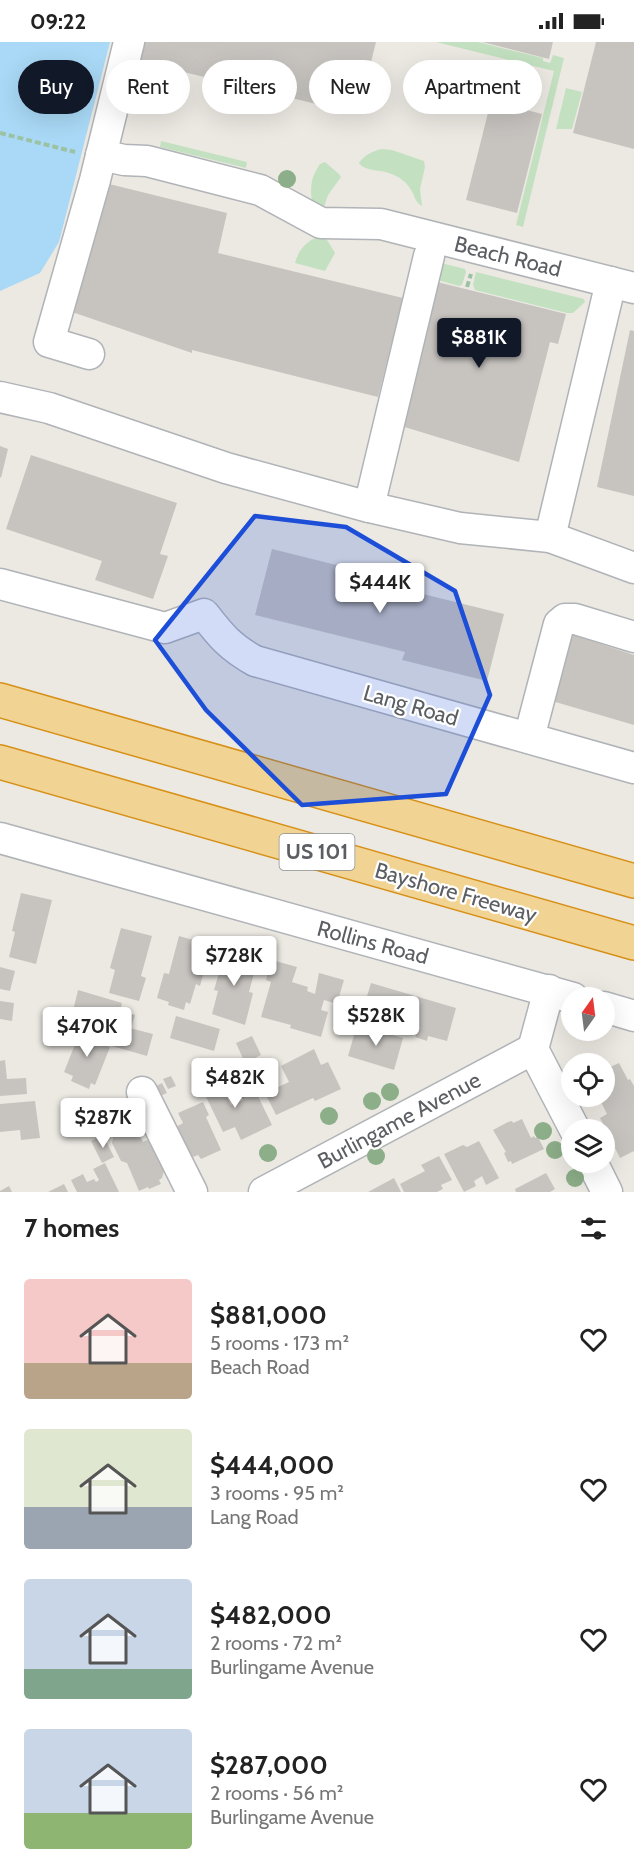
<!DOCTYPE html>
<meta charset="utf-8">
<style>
:root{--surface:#fff;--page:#f6f6f6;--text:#222;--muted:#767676;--accent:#111827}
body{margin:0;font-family:Cabin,sans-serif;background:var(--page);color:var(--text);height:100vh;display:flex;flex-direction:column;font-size:22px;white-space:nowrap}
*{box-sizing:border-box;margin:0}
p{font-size:20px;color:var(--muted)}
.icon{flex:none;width:33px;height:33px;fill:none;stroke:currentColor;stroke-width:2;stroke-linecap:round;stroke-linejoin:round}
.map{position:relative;height:1150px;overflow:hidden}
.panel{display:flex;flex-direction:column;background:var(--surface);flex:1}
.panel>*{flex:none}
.banner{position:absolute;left:18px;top:18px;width:598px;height:54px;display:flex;gap:12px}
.needle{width:39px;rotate:14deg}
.controls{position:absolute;left:561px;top:945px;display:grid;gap:12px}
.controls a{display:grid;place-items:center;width:54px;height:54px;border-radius:50%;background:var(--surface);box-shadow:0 6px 24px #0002;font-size:30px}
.price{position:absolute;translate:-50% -51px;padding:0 14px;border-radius:6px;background:#fff;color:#222;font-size:20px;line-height:39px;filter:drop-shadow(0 2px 3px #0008)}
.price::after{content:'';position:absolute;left:50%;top:36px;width:18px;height:14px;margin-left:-9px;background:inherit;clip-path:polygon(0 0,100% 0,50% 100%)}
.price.on{background:var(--accent);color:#fff}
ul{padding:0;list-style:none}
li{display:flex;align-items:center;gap:18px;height:150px;padding:0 24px}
li span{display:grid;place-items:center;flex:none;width:168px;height:120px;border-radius:6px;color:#555}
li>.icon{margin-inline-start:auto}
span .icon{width:72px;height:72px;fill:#fffc;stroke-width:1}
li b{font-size:26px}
h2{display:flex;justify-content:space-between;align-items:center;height:72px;padding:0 24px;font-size:26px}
.chip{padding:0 21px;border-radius:27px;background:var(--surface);box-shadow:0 6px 24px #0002;font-size:21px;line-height:54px}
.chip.on{background:var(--accent);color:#fff}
.status{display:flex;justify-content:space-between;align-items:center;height:42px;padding:0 30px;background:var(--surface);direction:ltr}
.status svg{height:16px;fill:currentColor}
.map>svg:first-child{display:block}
</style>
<div class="status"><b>09:22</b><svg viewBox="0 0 49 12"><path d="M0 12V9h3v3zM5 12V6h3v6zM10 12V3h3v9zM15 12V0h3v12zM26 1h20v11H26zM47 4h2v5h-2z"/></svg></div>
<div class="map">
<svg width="634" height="1150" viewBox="0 0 634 1150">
<rect width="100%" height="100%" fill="#ece9e3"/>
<g fill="#c3e1c1">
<polygon points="436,0 478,0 543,16 543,19 550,21 553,13 564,16 523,185 516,183 554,29"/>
<polygon points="566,46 582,50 572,87 556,87"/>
<polygon points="161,99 247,120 246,126 160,105"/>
<path d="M382,107l10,1 32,11 1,6 -5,22 2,17c-8,-4 -7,-12 -13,-19 -3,-5 -10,-10 -15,-12 -11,-6 -30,-3 -35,-12 5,-8 14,-12 23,-14z"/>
<path d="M325,120l14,12 2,3 -13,18 -5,15 -11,-8c-2,-17 -1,-24 8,-38z"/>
<path d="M324,193l11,18 -10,18 -30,-8c4,-15 13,-24 29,-28z"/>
<polygon points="437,220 465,227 466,230 462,243 459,244 434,237"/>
<polygon points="476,230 584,257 585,260 573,271 567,271 475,248 473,243"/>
</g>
<polygon fill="#a9d9f6" points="0,0 110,0 59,200 40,231 0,249"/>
<g fill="#c7c4c0">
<polygon points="139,0 376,0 358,72 134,18"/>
<polygon points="482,0 553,0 549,17"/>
<polygon points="596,0 634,0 634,107 573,91"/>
<polygon points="491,59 542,72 517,171 466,158"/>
<polygon points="105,141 227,171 218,211 403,256 378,355 192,308 192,311 72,270"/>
<polygon points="433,239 566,272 558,302 550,300 519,420 398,383"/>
<polygon points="630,288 634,289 634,454 597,445"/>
<polygon points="0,404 8,407 1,436 0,435"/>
<polygon points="31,413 177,461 160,512 168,514 153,557 95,538 102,519 6,487"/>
<polygon points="272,507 421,544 419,551 504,572 487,639 402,618 405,610 255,573"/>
<polygon points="570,592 634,613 634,683 552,659"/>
<polygon points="21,851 52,858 36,922 9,915 15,890 12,889"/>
<polygon points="121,886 152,894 141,934 146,936 139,959 109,951 115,928 110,926"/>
<polygon points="179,894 211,903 200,944 196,942 190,962 186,960 184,968 168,963 169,960 157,956 164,931 169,932"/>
<polygon points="226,907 248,913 247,917 257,920 249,950 253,951 245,983 212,972 218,949 214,948"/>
<polygon points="272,918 297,925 292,940 308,945 307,949 315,952 319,931 344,938 337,962 324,958 321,968 328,970 321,995 290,986 291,983 261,975 271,940 266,938"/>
<polygon points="0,925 15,929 10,949 0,947"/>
<polygon points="371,941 456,966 447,999 428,994 427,999 415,995 417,991 398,985 397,989 378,983 379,979 361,974"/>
<polygon points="78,948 122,961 120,969 135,973 131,985 73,969"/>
<polygon points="0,959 14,961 12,979 0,977"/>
<polygon points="176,974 220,987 214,1009 170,996"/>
<polygon points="118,983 153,992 147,1014 112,1004"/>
<polygon points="357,983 403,996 394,1028 348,1014"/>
<polygon points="82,985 107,995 104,1003 110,1005 95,1043 91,1041 89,1047 71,1039 73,1034 64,1030"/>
<polygon points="252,994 261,1013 245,1021 236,1001"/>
<polygon points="314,1007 321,1023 328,1020 341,1047 315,1059 313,1056 276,1073 265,1051 289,1040 281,1024"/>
<polygon points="5,1018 7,1037 26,1036 27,1052 0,1054 0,1019"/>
<polygon points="619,1021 628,1038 630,1037 634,1044 634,1109 620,1116 600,1076 607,1072 598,1054 604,1054 604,1028"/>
<polygon points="214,1030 231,1063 243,1058 240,1052 254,1046 272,1083 241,1098 235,1085 223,1090 198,1038"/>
<polygon points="171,1034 176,1044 168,1047 163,1037"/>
<polygon points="162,1041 167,1051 156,1056 151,1047"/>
<polygon points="135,1053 146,1074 132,1082 121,1060"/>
<polygon points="35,1059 40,1096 21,1098 20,1088 0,1090 0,1062"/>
<polygon points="203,1060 209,1073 206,1075 221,1108 201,1117 198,1113 193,1115 190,1110 188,1111 176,1085 183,1081 178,1071"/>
<polygon points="522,1077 531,1096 534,1094 535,1096 538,1095 544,1107 512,1122 511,1119 508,1120 504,1111 506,1110 493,1088 508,1080 512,1079 513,1081"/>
<polygon points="128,1084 135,1085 143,1100 149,1097 163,1122 161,1124 164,1129 162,1136 159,1138 161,1142 149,1147 148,1145 139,1149 127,1121 121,1119 112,1101 114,1091"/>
<polygon points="103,1093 114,1115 102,1121 91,1099"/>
<polygon points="479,1099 499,1136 486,1143 482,1134 474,1139 476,1144 464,1150 444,1112 463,1103 467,1105"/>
<polygon points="439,1114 452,1138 441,1143 443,1147 437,1150 404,1150 400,1142 425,1129 421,1123"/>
<polygon points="105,1121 119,1150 77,1150 71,1138 83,1132 87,1140 94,1137 96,1140 99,1138 93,1127"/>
<polygon points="546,1131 555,1147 550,1150 516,1150 515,1147"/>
<polygon points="394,1136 401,1150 368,1150"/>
<polygon points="64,1142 68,1150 48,1150"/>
<polygon points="9,1144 12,1150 0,1150 0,1149"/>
</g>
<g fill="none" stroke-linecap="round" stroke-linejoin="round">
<g stroke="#b0b3b7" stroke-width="33">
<g id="minor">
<polyline points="101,113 124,118 147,119 260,148 321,181 381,182 634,246"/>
<polyline points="89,312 49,300 95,138 129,0"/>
<polyline points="0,355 49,366 226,426 369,465 460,486 550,495 634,526"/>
<polyline points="369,465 429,214"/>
<polyline points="550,495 611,240"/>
<path d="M0,542l165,44 39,-14c17,22 26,33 51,47l379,107"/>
<polyline points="529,696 559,582 565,577 575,577 634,595"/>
<polyline points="0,796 573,956"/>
<polyline points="549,948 533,1007 575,1088"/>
<polyline points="604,965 634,974"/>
<polyline points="142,1050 192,1150"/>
<polyline points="592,1120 607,1150"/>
<polyline points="264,1150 533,1007"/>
</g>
</g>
<g stroke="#d79018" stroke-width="36">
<g id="highway">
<polyline points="0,658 634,839"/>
<polyline points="0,720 634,901"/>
</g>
</g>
<g stroke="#9cc2a4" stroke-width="4" stroke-dasharray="6 3" stroke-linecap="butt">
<polyline points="0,91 75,110"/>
<polyline points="467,245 471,232"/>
</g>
<use href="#minor" stroke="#fff" stroke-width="30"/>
<use href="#highway" stroke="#f1d494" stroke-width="33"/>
</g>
<g fill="#8cae88">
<circle cx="287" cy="137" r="9"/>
<circle cx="390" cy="1050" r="9"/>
<circle cx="372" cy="1059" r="9"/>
<circle cx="329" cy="1074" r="9"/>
<circle cx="543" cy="1089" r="9"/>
<circle cx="555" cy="1108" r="9"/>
<circle cx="268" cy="1111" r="9"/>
<circle cx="376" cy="1114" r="9"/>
<circle cx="575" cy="1136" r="9"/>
</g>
<path fill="#1d4ed8" fill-opacity="0.2" stroke="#1d4ed8" stroke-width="4.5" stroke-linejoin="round" d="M255,474l91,11 109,64 35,104 -44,99 -144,11 -96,-95 -51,-70z"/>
<g text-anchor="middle" stroke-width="4.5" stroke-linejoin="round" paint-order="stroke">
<rect fill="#fff" stroke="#8c8e91" stroke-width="1.5" x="279.5" y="792" width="75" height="36" rx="4.5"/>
<g font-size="21" font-weight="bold" fill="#5b5e62">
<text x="317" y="817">US 101</text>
</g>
<g font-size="22" fill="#5b5e62" stroke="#fff">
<text transform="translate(508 214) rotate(14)" y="8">Beach Road</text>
<text transform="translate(411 663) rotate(16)" y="8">Lang Road</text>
<text transform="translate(456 850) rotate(16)" y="8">Bayshore Freeway</text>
<text transform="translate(373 900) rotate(15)" y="8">Rollins Road</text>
<text transform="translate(399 1078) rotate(-28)" y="8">Burlingame Avenue</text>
</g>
</g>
</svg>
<div class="controls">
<a><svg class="needle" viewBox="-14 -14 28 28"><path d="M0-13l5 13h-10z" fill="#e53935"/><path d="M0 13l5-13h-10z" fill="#767676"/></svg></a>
<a><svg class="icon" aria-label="locate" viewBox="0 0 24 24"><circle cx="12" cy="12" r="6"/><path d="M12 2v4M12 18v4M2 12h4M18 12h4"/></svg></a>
<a><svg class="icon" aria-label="layers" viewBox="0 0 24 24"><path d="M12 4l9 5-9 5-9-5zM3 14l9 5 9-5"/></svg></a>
</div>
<b class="price on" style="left:479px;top:327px">$881K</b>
<b class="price" style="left:380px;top:572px">$444K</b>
<b class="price" style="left:234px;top:945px">$728K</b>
<b class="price" style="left:376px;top:1005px">$528K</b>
<b class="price" style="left:87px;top:1016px">$470K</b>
<b class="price" style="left:235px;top:1067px">$482K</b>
<b class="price" style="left:103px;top:1107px">$287K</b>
<div class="banner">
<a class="chip on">Buy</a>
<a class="chip">Rent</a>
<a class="chip">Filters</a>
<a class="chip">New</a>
<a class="chip">Apartment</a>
</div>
</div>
<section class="panel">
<h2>7 homes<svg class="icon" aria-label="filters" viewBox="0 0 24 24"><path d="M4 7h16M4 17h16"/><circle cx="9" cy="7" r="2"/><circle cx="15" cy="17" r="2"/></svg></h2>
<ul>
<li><span style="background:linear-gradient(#f6c9c9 70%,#b9a48a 0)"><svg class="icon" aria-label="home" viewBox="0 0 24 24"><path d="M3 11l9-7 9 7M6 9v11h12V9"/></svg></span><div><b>$881,000</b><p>5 rooms · 173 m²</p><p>Beach Road</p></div><svg class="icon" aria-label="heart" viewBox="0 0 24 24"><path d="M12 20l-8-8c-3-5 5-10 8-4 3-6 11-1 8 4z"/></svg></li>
<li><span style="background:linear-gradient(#dfe7d0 65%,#9aa5b1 0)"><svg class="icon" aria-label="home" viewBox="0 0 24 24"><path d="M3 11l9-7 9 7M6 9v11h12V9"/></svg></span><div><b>$444,000</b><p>3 rooms · 95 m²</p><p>Lang Road</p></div><svg class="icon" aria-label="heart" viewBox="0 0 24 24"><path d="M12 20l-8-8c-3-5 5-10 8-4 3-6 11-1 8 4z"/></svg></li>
<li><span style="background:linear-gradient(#c9d6e8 75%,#7fa58c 0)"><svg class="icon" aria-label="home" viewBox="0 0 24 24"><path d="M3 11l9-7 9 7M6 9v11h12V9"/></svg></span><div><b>$482,000</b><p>2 rooms · 72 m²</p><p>Burlingame Avenue</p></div><svg class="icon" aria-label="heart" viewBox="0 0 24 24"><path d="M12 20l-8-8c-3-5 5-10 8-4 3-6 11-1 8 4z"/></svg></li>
<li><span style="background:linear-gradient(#c9d6e8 70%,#8fb573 0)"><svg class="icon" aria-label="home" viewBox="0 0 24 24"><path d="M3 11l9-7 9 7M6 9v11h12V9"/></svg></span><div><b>$287,000</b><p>2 rooms · 56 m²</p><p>Burlingame Avenue</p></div><svg class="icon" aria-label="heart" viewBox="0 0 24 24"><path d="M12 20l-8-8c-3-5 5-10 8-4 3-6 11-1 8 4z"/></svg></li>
</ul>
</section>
